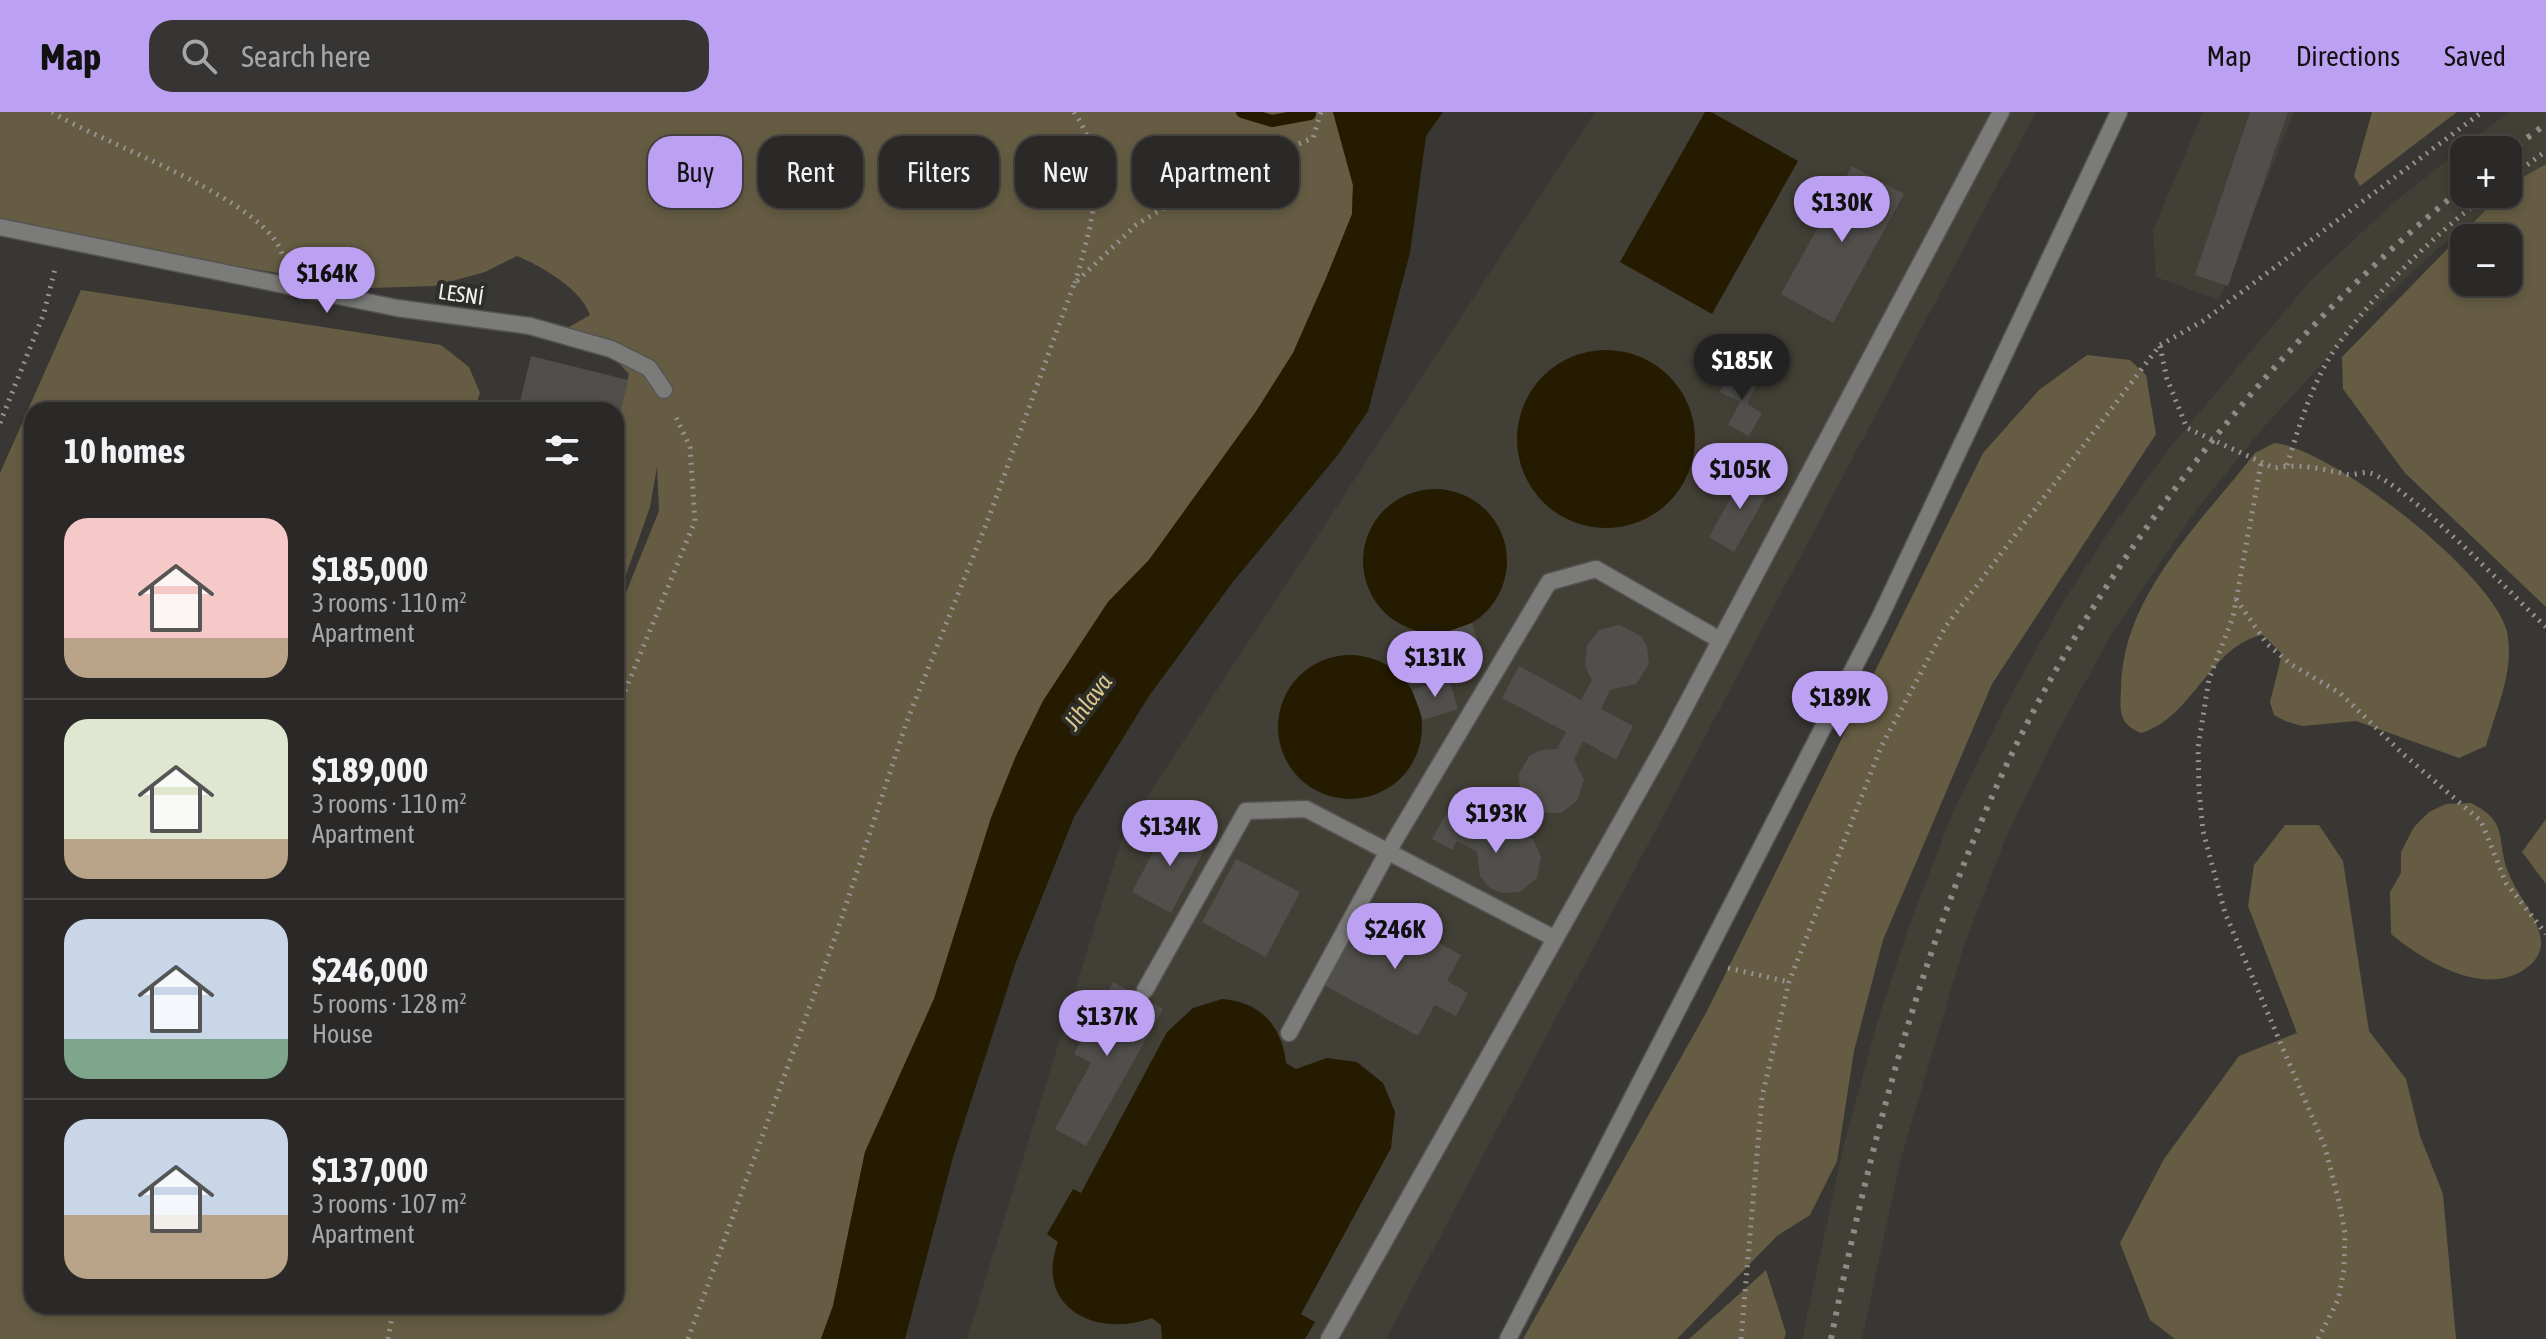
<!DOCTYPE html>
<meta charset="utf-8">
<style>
:root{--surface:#2a2927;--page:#363533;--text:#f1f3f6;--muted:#a5a6a7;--line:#464544;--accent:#bca0f2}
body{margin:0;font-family:"Asap Condensed",sans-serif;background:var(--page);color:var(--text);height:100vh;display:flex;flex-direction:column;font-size:30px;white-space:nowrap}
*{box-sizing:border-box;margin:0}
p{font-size:26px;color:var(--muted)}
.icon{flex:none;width:44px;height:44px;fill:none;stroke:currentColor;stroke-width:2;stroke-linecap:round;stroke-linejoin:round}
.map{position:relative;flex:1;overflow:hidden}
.drawer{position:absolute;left:24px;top:290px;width:600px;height:912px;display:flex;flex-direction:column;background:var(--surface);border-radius:24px;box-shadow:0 4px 12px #0003,0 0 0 2px var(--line)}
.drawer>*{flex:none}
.banner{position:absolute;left:648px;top:24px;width:760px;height:72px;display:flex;gap:16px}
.buttons{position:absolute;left:2450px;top:24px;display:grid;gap:16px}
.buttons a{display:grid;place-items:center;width:72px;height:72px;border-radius:16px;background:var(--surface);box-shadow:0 4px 12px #0003,0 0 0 2px var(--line);font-size:40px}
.price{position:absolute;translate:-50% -68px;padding:0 18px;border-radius:28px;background:var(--accent);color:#111;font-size:26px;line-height:52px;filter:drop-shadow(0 2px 4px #0008)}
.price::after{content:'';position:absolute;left:50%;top:48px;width:24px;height:18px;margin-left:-12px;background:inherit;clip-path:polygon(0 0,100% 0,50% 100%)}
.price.on{background:#222;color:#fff}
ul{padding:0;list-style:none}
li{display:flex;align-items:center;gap:24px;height:200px;padding:0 40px}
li+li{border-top:2px solid var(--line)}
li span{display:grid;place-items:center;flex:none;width:224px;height:160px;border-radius:24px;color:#555}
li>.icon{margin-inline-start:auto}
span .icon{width:96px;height:96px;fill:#fffc;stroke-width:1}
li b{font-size:34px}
h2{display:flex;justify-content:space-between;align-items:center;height:96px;padding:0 40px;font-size:34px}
.chip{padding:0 28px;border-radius:24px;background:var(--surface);box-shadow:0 4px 12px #0003,0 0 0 2px var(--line);font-size:28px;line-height:72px}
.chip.on{background:var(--accent);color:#111}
header{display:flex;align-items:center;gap:48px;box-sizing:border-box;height:112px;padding:0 40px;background:var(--accent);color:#111}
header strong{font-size:38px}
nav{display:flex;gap:44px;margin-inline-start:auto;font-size:28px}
.search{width:560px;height:72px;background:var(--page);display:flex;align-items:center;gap:20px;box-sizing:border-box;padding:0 28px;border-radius:24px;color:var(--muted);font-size:30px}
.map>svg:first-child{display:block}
</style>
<header>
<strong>Map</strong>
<div class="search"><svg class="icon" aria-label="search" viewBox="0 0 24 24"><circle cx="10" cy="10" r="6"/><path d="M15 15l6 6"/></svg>Search here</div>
<nav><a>Map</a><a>Directions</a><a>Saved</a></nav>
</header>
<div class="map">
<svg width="2546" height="1227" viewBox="0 0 2546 1227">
<rect width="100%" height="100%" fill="#383734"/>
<g fill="#423f36">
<polygon points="1595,0 2036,0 1386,1227 967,1227 1124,720"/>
<polygon points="2203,0 2294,0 2219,188 2156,165 2153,118"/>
<polygon points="2508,0 2546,0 2546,51 2508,80 2508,38 2464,38 2464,82 2505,82 2435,139 2358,212 2264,315 2197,397 2111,523 2056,623 2007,723 1965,831 1901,1046 1862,1227 1802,1227 1844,1032 1878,908 1910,811 1953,700 2004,596 2061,493 2112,415 2171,334 2312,167 2393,91"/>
</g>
<g fill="#655c43" fill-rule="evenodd">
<path d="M0,0h1333l20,73 -1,30 -25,61 -34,77 -38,60 -106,147 -41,42 -65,99 -27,55 -25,62 -57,181 -69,153 -32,154 -12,33h-821v-866l81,-183 360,55 28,22 11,26 -6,17 -53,-3 -2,3h-387v896h584v-689l43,-106 -2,-44 -7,40 -34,96v-174l13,-55 -18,-19 -54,-21 33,-19c-9,-26 -47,-48 -73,-59l-32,16 -51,14 -64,2 -263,-43 -107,-23z"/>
<polygon points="2372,0 2457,0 2360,74 2354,64"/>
<path d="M2546,52v443l-141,-134 -62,-84 -1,-32 159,-163h7v-8zM2464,126h44v44h-44z"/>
<polygon points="2087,243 2130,248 2146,263 2156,322 1992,572 1883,828 1854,939 1837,1049 1810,1103 1777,1124 1677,1227 1523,1227 1707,899 1983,341 2039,278"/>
<path d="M2274,331c57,4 221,133 233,189 8,39 -11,77 -21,114l-27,12 -103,-37 -54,5 -17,-5 -11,-6 -4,-13 12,-48 -19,-19c-53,10 -70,83 -122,98 -23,-10 -21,-22 -20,-44 1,-94 80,-166 134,-236z"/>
<path d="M2471,691c40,20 24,37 38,71 9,23 28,40 32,66 1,10 -4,20 -12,26 -41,34 -104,-4 -138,-32l-1,-42 11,-19v-21l13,-25 15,-15 17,-8z"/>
<polygon points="2546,707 2546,772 2522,740"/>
<polygon points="2285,713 2319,713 2343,749 2369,919 2406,967 2420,1024 2443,1082 2456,1227 2175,1227 2150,1208 2120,1131 2164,1047 2239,944 2297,921 2248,794 2254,753"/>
<polygon points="1766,1158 1786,1221 1784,1227 1689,1227"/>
</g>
<g fill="#241b00">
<polygon points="1333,0 1443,0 1426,24 1410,141 1368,299 1337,344 1232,471 1149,584 1074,705 1016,850 953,1045 905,1227 821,1227 833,1194 865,1040 934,887 991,706 1016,644 1043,589 1108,490 1149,448 1255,301 1293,241 1327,164 1352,102 1353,73"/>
<polygon points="1705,0 1711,0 1798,49 1712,202 1620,150"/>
<circle cx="1606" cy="327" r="89"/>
<circle cx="1435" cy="449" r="72"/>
<circle cx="1350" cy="615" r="72"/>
<path d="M1222,887c39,3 60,27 64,64l10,6 31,-11 30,4 26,21 12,29 -4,36 -90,166 14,8 -10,17h-143l-1,-14 -9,-7c-58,21 -118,-12 -94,-76l-11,-8 26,-45 8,4 86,-161 26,-24z"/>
</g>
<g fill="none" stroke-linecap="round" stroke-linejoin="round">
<polyline stroke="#241b00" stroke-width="12" points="1242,0 1272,9 1310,2"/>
</g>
<g fill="#504f4c">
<polygon points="2250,0 2288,0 2228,174 2195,163"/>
<polygon points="1852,54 1904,82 1833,211 1781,182"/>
<polygon points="531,244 628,268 617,312 616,298 518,298"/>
<polygon points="1732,257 1758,270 1747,292 1762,301 1749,324 1728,313 1740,290 1720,280"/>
<polygon points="1746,359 1772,373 1734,440 1709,425"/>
<polygon points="1472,511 1483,546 1454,555 1443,521"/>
<polygon points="1619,513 1641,524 1647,534 1649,552 1636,572 1610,578 1601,597 1633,614 1616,648 1583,629 1574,647 1584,668 1577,689 1561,701 1540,701 1529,694 1520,683 1519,662 1529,644 1541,638 1557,637 1566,620 1502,586 1519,554 1581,588 1592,568 1585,554 1587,533 1599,518"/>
<polygon points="1449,567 1458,597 1423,608 1412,578"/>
<polygon points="1446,702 1485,725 1511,717 1533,727 1541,745 1537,766 1520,780 1502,781 1490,776 1480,764 1477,740 1457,729 1452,738 1432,727"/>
<polygon points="1169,710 1208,731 1171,801 1132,780"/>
<polygon points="1236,747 1300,780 1266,845 1202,810"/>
<polygon points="1365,791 1461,843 1447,869 1468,881 1456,904 1435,893 1418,924 1322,872"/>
<polygon points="1113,870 1163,897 1086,1034 1055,1017 1091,951 1074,942"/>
</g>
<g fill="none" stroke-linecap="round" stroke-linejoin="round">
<g stroke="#555452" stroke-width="19">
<g id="service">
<polyline points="1145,878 1246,699 1306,697 1554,826"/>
<polyline points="1289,921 1387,741 1549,470 1596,457 1720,528"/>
<polyline points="1329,1227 1668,627 2001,0"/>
</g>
</g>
<g stroke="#555452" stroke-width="19">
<g id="minor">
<polyline points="0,115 397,196 530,214 611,237 649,256 664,278"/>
<polyline points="1508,1227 1880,505 2119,0"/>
</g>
</g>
<g stroke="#959492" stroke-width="5" stroke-dasharray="2 6" stroke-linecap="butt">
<path d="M52,0c48,31 221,89 231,146"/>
<path d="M1074,0c38,55 17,112 1,171"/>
<polyline points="2508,67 2546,39"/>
<path d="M2160,234l7,33 20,49 87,40c25,-5 48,1 72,6 7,2 17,-3 24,-1 38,12 141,121 176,154"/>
<polyline points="0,311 44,201 56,153"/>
<polyline points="2261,352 2233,505 2209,567 2198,636 2199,678 2203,719 2225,801 2325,1035 2339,1090 2345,1121 2344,1158 2338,1188 2318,1227"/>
<path d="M2287,353c12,-39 26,-85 50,-119 40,-56 96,-110 151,-152"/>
<polyline points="2236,487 2267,532 2292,553 2340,581 2403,642 2481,709 2506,771 2546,822"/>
<polyline points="616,601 695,409 690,335 674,301"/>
<polyline points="1728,856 1789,870"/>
<polyline points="388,1227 394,1194"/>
<polyline points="688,1227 837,820 907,609 989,405 1074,172 1136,113 1209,68 1313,26 1321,0"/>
<polyline points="1741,1227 1762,985 1789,870 1881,635 1946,514 2160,233 2203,209 2482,0"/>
</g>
<use href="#service" stroke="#7b7b79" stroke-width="16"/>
<use href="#minor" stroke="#7b7b79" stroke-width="16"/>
<g stroke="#8b8b88" stroke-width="6" stroke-dasharray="4 8" stroke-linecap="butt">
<polyline points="2508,40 2546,12"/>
<path d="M1831,1227c35,-174 79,-348 148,-512 99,-240 284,-478 485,-640"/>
</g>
</g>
<g text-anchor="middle" stroke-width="8" stroke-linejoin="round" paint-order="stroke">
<g font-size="22" fill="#efefed" stroke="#2d2d2a">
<text transform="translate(461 182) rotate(8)" y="8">LESNÍ</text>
</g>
<g font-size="24" font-style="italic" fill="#dbc68e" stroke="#2d2d2a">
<text transform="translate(1088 590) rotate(-53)" y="8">Jihlava</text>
</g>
</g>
</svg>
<div class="buttons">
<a>+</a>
<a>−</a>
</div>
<b class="price" style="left:1842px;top:132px">$130K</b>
<b class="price" style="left:327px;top:203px">$164K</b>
<b class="price on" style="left:1742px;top:290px">$185K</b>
<b class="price" style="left:1740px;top:399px">$105K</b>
<b class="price" style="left:1435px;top:587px">$131K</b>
<b class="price" style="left:1840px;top:627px">$189K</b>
<b class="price" style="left:1496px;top:743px">$193K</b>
<b class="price" style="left:1170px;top:756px">$134K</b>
<b class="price" style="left:1395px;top:859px">$246K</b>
<b class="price" style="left:1107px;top:946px">$137K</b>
<div class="banner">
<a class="chip on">Buy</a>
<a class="chip">Rent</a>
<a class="chip">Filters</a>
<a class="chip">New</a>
<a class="chip">Apartment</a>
</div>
<section class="drawer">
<h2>10 homes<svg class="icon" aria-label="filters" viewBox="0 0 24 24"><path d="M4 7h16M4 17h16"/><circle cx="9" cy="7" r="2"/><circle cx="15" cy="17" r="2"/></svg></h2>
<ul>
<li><span style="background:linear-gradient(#f6c9c9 75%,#b9a48a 0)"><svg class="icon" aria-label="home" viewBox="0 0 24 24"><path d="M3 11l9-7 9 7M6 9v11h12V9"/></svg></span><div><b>$185,000</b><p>3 rooms · 110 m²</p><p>Apartment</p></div></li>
<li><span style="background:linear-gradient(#dfe7d0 75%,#b9a48a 0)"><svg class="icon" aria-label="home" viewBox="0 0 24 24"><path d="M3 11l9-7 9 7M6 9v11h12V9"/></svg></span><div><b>$189,000</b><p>3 rooms · 110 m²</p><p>Apartment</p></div></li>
<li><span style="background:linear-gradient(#c9d6e8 75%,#7fa58c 0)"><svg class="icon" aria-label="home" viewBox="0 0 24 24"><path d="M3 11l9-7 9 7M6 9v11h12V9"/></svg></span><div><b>$246,000</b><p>5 rooms · 128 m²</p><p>House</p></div></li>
<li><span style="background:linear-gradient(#c9d6e8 60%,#b9a48a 0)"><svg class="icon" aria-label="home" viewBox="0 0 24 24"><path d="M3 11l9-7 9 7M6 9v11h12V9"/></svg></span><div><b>$137,000</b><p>3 rooms · 107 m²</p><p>Apartment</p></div></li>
</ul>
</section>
</div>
